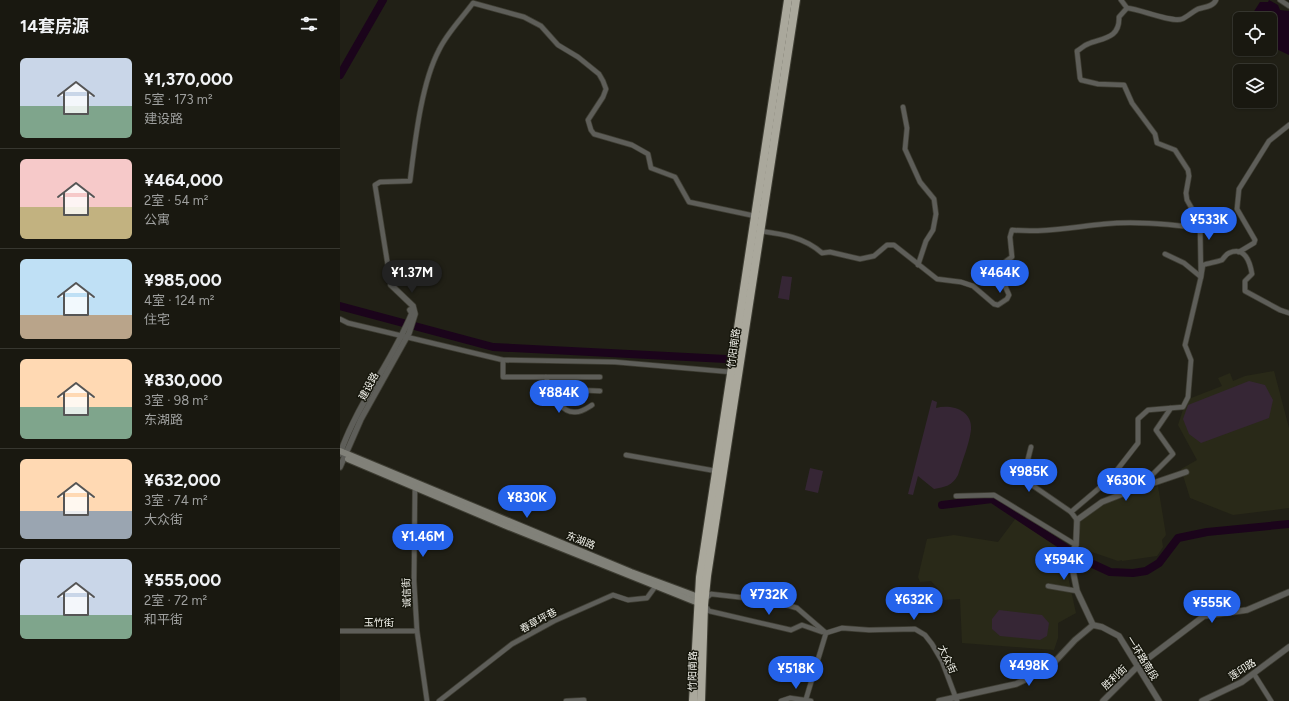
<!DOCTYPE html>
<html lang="zh">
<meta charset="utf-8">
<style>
:root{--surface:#191810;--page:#222119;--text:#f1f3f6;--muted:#9fa09f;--line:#373730;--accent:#2563eb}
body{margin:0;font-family:Figtree,"Noto Sans SC",sans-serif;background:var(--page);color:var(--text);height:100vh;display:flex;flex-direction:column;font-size:15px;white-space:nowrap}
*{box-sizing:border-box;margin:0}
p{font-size:13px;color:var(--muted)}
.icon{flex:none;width:22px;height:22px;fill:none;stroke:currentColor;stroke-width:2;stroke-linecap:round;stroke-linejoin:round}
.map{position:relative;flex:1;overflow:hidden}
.details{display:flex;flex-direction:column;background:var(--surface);width:340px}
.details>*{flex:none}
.tools{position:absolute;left:893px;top:12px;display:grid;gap:8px}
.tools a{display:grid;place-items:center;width:44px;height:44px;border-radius:6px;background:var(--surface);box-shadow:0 1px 3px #0004,0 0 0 1px var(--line);font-size:20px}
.price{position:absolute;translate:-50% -34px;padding:0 9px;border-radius:14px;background:var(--accent);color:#fff;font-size:13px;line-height:26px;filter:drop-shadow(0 1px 2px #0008)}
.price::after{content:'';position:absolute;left:50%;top:24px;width:12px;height:9px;margin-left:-6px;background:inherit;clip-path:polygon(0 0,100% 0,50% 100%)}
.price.current{background:#222;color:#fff}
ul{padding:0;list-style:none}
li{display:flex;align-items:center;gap:12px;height:100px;padding:0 20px}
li+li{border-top:1px solid var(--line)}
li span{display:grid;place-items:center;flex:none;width:112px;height:80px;border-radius:6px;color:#555}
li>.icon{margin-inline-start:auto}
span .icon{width:48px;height:48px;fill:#fffc;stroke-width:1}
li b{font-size:17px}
h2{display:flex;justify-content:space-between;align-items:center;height:48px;padding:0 20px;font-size:17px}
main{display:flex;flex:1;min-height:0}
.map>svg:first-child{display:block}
</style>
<main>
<section class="details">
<h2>14套房源<svg class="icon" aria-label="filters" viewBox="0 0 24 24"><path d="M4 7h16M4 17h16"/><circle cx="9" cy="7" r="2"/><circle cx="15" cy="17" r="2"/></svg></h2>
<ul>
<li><span style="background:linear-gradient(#c9d6e8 60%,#7fa58c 0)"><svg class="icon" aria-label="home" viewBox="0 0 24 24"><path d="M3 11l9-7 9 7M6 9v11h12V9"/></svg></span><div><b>¥1,370,000</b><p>5室 · 173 m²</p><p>建设路</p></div></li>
<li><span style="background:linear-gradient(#f6c9c9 60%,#c2b280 0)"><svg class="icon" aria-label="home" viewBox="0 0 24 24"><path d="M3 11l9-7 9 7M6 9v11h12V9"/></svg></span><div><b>¥464,000</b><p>2室 · 54 m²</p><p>公寓</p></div></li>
<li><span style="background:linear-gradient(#bfe0f5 70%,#b9a48a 0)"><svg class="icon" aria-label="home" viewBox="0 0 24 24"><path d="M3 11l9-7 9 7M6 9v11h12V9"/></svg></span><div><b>¥985,000</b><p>4室 · 124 m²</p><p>住宅</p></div></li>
<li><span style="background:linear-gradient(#ffd9b3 60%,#7fa58c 0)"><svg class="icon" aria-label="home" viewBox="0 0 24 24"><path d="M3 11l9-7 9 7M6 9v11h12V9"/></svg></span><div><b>¥830,000</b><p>3室 · 98 m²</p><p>东湖路</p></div></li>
<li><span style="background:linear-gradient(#ffd9b3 65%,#9aa5b1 0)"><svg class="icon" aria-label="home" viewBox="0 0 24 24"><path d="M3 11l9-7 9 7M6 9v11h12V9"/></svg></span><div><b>¥632,000</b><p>3室 · 74 m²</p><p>大众街</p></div></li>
<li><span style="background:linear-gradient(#c9d6e8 70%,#7fa58c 0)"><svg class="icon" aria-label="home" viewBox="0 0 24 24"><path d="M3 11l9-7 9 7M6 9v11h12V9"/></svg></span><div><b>¥555,000</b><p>2室 · 72 m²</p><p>和平街</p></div></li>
</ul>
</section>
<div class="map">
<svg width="949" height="701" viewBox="0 0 949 701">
<rect width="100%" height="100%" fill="#212016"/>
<g fill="#292918">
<polygon points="934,371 949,428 949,508 893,515 850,498 841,469 857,460 838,425 846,400 882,386 878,378 890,373 893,381 905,376"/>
<polygon points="818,486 826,535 822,540 823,547 817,556 782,561 782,560 778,561 740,548 740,521 766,503"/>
<polygon points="676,518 722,549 736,613 718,623 718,638 714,650 622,643 620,599 604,600 600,591 591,581 580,582 578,577 587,539 614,535 658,542"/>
</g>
<g fill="#362635">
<polygon points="442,276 452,277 449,300 438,298"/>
<polygon points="909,381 925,385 933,400 929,418 861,443 849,434 843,419 848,405"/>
<path d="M592,400l5,2 -1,6c15,-4 37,2 35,22 -2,15 -9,31 -13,45 -6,11 -13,12 -24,14l-16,-13 -5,19 -5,-1z"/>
<polygon points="470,468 483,471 478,493 465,490"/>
<polygon points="659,610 702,615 709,623 707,636 700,640 660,636 652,629 652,619"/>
</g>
<polygon fill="#1b041b" points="929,0 938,5 940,10 949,11 949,55 930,46 930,19 909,19 920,2 928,2"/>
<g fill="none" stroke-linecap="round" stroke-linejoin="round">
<g stroke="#1b041b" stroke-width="8">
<polyline points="0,75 43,0"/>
<polyline points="0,306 153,347 386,359"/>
<polyline points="602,505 652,499 744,560 770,572 793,573 806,571 819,563 838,538 867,532 949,524"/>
</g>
<g stroke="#3f3e34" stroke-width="6">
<g id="minor">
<polyline points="940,0 949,6"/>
<path d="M787,8c13,1 45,15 55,11 5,-2 10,-7 16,-10 6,-2 15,-2 18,-9"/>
<polyline points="563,107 567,128 565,149 580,182 594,199 596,214 593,230 586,241 578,265"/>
<path d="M420,231c22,3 44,6 62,22l8,-1 30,7 14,-3 13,-11h7l43,34 24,3 12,4 21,18 4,1 9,-6 2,-4c-3,-8 -11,-20 -7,-29 2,-4 7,-7 10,-9l-2,-20 2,-7c31,3 61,-3 92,-6 30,-3 60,0 89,3l7,3"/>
<polyline points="899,252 914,243 915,240 897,209 899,189 929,141 949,125"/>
<path d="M825,254l19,9 17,14 2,-12c6,-2 14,-3 19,-5 2,-2 4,-6 7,-7 16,-7 21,9 23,21l-7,7v10l35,19 9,3"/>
<path d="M51,285l-16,-100 5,-3 30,-1c5,-39 11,-97 29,-131 8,-17 23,-32 34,-47l51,14 17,9 17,19 20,12 21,17 4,7 3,8 -3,8 -15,23 3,10 3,4 38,11 16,9 3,14 24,9 14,25 66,14"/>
<polyline points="0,319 8,323 163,360 275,362 391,372"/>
<polyline points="163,360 163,377 260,377"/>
<path d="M206,377c4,12 13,35 28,35 7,1 13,-4 18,-7"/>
<polyline points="211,389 260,391"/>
<polyline points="691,447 686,467 689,483 731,512 737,520"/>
<polyline points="286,455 376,471"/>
<polyline points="75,485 74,581 77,631 87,701"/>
<polyline points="792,489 813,474 833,454 816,430 831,408"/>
<polyline points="616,496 654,495 736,545"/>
<path d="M731,512l39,-33 28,-36v-24l10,-9 35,-3 5,-10 3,-37 -6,-15 16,-68 -1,-54 -13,-23 -1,-7 3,-17 -1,-6 -13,-20 -18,-7 -2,-9 -23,-31 -8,-18 -26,-1 -17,-4 -1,-2 -3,-27c4,-2 7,-6 11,-7 14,-6 32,-5 31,-27l8,-9 -6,-8"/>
<polyline points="708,586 737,591"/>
<polyline points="364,600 371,594 433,601 457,608 486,633"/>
<polyline points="365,605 369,611 451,630 462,625 482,632"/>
<polyline points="0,631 77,631"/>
<polyline points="486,633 502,628 529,630 575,629 585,635 592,644 602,661 617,701"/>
<polyline points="914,674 931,701"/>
<polyline points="466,699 486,633"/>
<polyline points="99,701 172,644 214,621 273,595 288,600 307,598 315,587"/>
<polyline points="226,701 244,700"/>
<polyline points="441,701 450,698 471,701"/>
</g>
</g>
<g stroke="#3f3e34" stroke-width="7">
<g id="tertiary">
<path d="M0,454c17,-50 52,-92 72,-141l-2,-3"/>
<polyline points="0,467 21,419 69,333 75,314 73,306 51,285"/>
<polyline points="753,625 737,591 730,556 736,545 737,520 762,502 790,491 846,472"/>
<polyline points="599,701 676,684 709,668 735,640 753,625 762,627 779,636 819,701"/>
<polyline points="763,701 798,666 864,616 907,610 949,592"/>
<polyline points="862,701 902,682 949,647"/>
</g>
</g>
<g stroke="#3f3e34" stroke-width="8">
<g id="secondary">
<polyline points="0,451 291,572 361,598"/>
<polyline points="8,459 164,525 361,604"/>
</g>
</g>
<g stroke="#3f3e34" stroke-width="10">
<g id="trunk">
<polyline points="353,701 360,577 448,0"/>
<polyline points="361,701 364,605 367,576 456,0"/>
</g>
</g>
<use href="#minor" stroke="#5e5e59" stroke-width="4.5"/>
<use href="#tertiary" stroke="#5e5e59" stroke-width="5.5"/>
<use href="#secondary" stroke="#818179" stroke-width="6"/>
<use href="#trunk" stroke="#aaa89c" stroke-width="8"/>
</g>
<g text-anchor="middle" stroke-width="3" stroke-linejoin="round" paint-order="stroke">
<g font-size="10" fill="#f4f4ed" stroke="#17170d">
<text transform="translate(393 348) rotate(-82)" y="4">竹阳南路</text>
<text transform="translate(28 386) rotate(-62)" y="4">建设路</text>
<text transform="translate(241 540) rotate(22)" y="4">东湖路</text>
<text transform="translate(66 593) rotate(-92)" y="4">诚信街</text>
<text transform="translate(198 620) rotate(-28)" y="4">春草坪巷</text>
<text x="39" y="626">玉竹街</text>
<text transform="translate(803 658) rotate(58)" y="4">一环路南段</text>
<text transform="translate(608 659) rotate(65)" y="4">大众街</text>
<text transform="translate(902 669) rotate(-33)" y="4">莲印路</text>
<text transform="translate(352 671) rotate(-89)" y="4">竹阳南路</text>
<text transform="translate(774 677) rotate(-44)" y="4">胜利街</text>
</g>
</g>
</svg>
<div class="tools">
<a><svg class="icon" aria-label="locate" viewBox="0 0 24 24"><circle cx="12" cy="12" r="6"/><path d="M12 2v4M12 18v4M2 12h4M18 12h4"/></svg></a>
<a><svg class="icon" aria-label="layers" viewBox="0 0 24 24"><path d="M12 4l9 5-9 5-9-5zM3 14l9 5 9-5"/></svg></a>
</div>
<b class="price" style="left:869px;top:241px">¥533K</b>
<b class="price current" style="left:72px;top:294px">¥1.37M</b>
<b class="price" style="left:660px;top:294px">¥464K</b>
<b class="price" style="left:219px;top:414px">¥884K</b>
<b class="price" style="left:689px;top:493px">¥985K</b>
<b class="price" style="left:786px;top:502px">¥630K</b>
<b class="price" style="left:187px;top:519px">¥830K</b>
<b class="price" style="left:83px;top:558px">¥1.46M</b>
<b class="price" style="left:724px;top:581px">¥594K</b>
<b class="price" style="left:429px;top:616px">¥732K</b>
<b class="price" style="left:574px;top:621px">¥632K</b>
<b class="price" style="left:872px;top:624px">¥555K</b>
<b class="price" style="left:689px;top:687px">¥498K</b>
<b class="price" style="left:456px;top:690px">¥518K</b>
</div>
</main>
